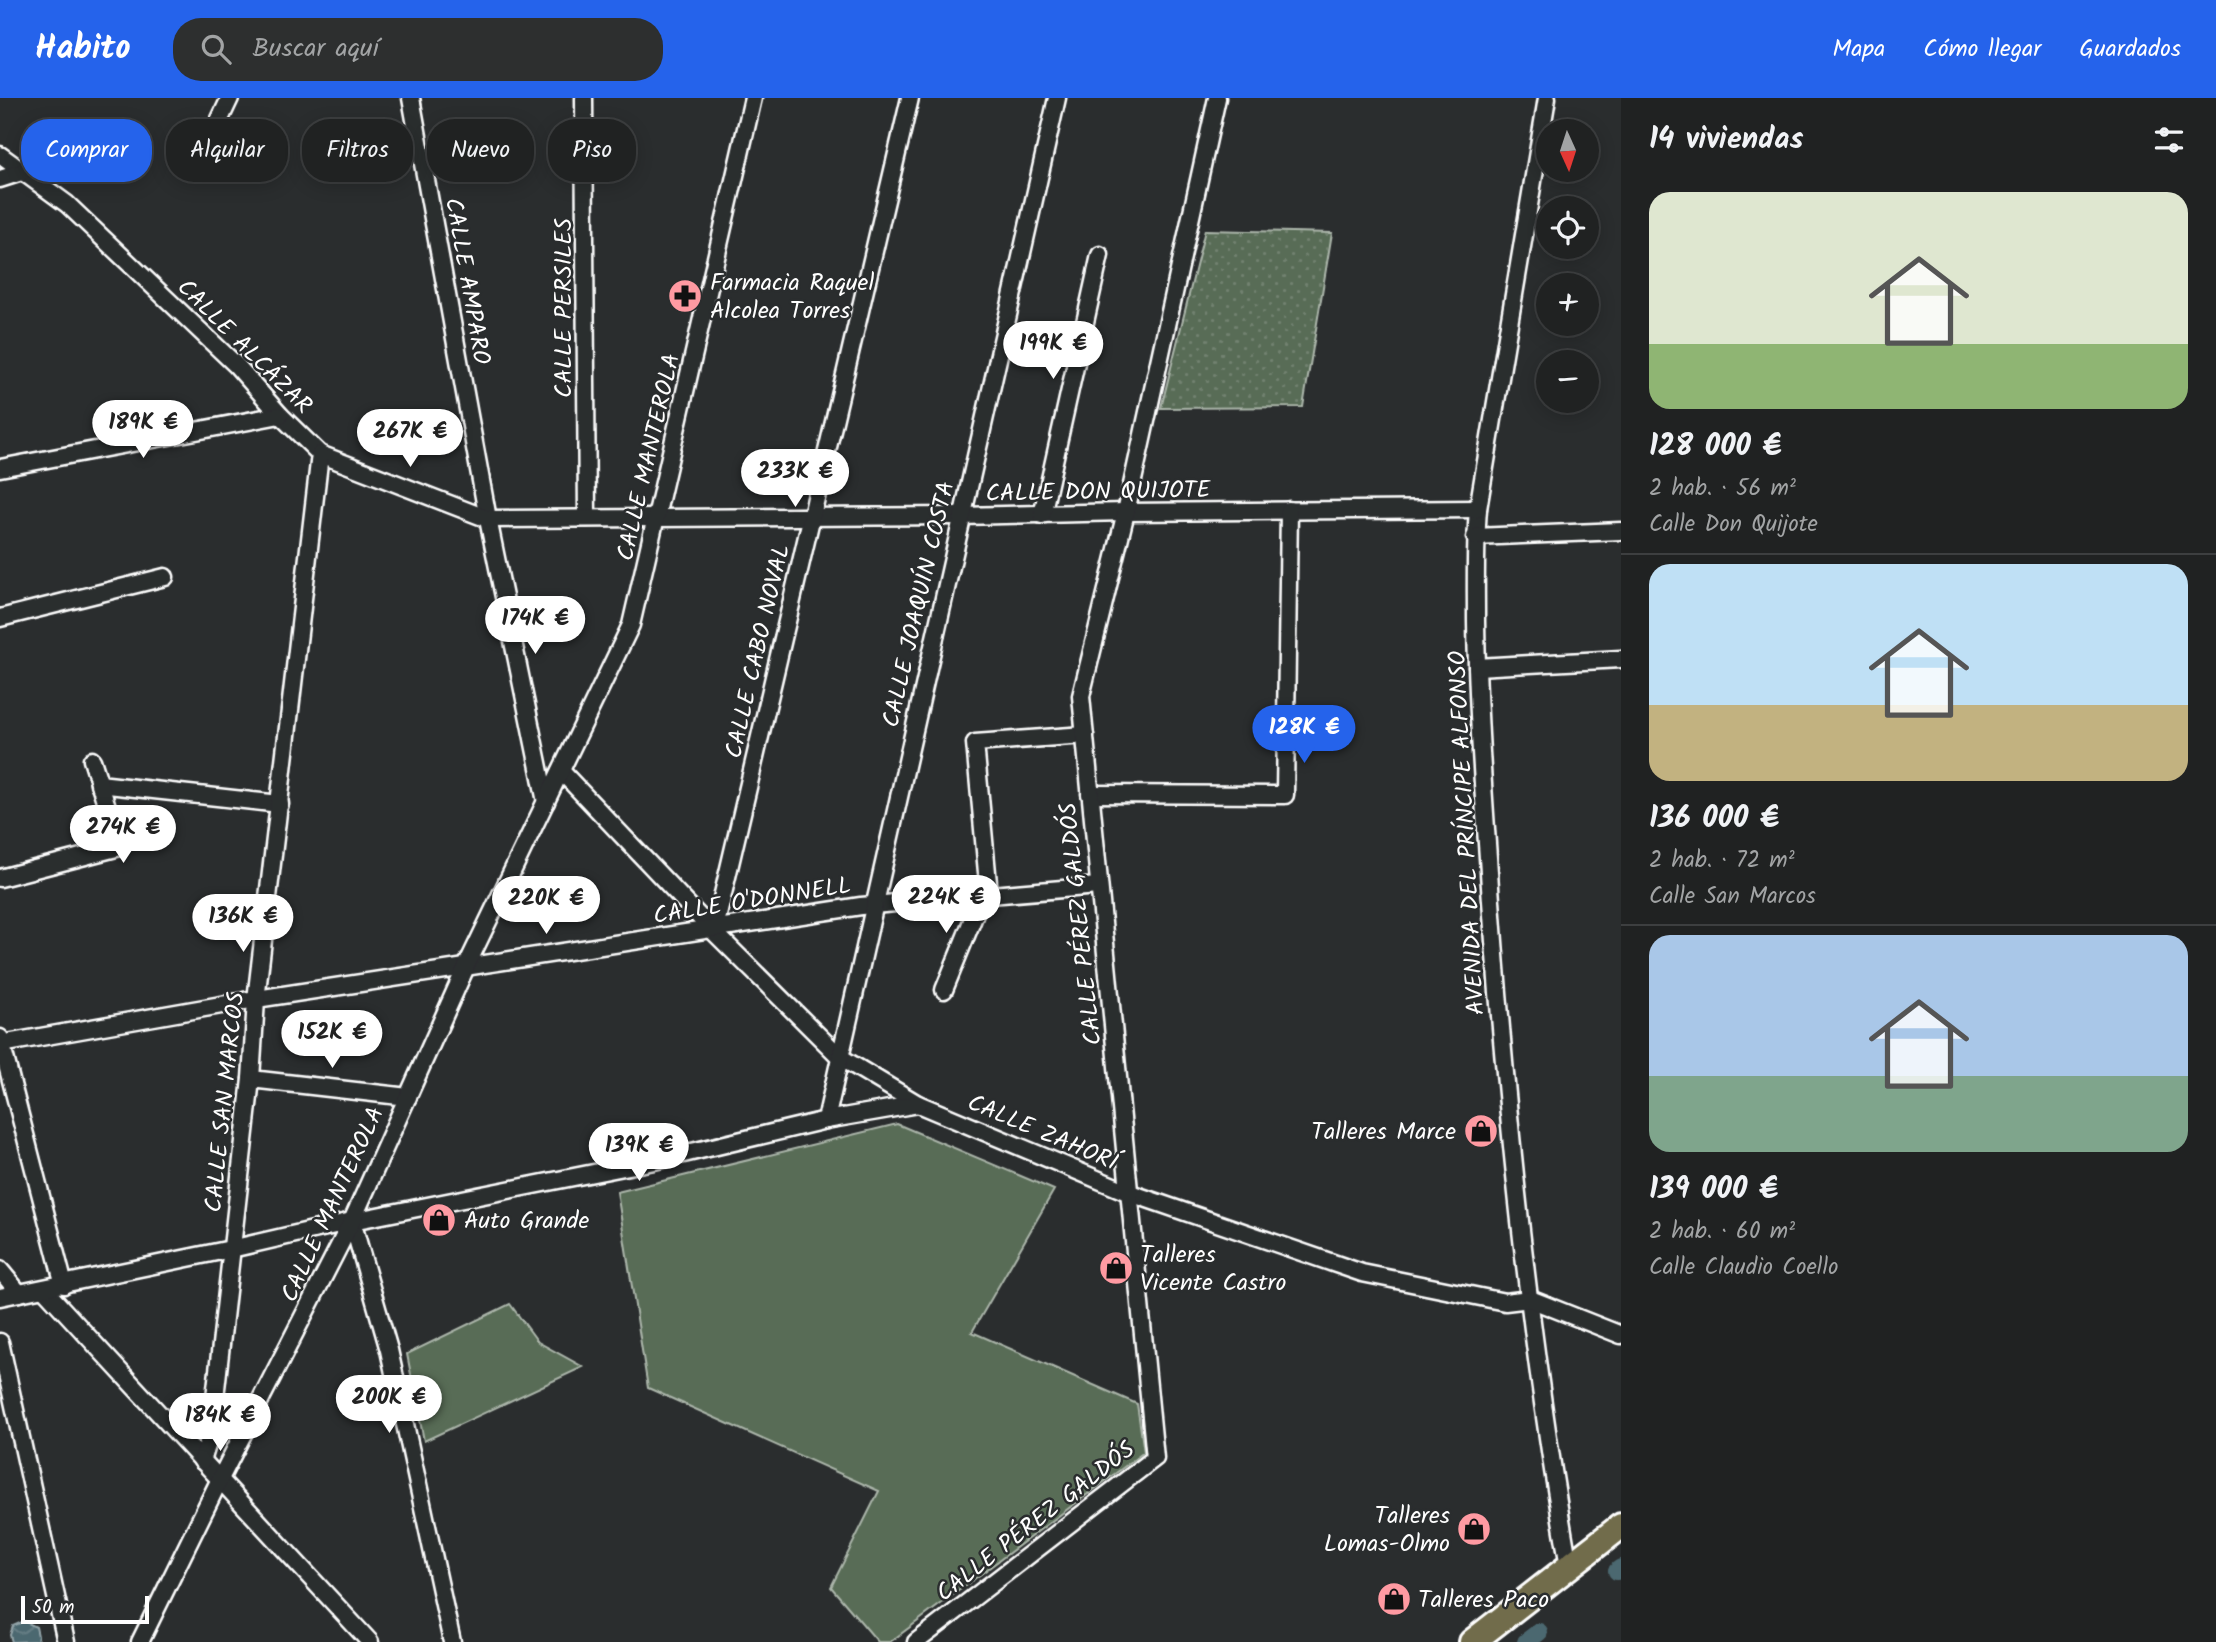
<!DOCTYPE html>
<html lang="es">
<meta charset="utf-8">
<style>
:root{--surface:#202222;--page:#2d2f2f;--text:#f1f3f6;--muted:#a2a4a5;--line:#3d3f40;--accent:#2563eb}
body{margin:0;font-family:Kalam,sans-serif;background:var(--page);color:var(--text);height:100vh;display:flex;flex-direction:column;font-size:26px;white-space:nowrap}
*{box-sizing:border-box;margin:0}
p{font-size:23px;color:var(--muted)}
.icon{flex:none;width:38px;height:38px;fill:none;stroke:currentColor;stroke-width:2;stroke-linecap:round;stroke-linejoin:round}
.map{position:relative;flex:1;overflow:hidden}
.drawer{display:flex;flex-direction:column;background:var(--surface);width:595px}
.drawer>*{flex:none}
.hud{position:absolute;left:21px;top:21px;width:665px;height:63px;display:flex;gap:14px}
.needle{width:46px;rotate:177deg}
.tools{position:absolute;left:1536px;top:21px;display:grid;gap:14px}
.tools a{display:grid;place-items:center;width:63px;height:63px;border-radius:50%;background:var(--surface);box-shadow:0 4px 18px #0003,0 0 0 2px var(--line);font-size:35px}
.scale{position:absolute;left:21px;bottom:18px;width:128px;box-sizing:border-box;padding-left:7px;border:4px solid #fff;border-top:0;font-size:19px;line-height:24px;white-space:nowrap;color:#fff;-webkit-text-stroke:5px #2a2d2e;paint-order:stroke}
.price{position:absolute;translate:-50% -60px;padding:0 16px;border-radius:24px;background:#fff;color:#222;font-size:23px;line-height:46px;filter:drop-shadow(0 2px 4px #0008)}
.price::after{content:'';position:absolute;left:50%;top:42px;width:21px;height:16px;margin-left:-10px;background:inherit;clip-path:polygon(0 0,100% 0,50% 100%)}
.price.current{background:var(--accent);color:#fff}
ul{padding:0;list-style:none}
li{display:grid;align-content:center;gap:14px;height:371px;padding:0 28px}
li+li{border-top:2px solid var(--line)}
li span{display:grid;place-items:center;height:217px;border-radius:21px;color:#555}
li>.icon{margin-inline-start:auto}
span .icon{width:126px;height:126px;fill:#fffc;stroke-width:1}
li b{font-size:30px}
h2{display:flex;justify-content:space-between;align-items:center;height:84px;padding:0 28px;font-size:30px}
.pill{padding:0 24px;border-radius:28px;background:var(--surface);box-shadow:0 4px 18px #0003,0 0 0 2px var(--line);font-size:24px;line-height:63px}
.pill.current{background:var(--accent);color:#fff}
header{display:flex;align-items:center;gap:42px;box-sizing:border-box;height:98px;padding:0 35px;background:var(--accent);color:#fff}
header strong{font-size:33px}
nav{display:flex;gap:38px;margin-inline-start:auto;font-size:24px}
.search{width:490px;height:63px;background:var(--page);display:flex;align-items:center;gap:18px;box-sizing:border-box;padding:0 24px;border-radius:28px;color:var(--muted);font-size:26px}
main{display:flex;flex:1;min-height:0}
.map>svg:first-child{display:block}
</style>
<header>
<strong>Habito</strong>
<div class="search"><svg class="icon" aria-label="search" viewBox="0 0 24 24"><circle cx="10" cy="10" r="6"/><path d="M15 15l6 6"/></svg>Buscar aquí</div>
<nav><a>Mapa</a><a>Cómo llegar</a><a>Guardados</a></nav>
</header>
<main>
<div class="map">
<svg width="1621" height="1544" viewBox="0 0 1621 1544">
<defs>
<pattern id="park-dots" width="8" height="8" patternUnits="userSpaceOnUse" patternTransform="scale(1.75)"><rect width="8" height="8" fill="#596c57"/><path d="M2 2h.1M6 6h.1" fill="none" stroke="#728270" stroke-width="1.8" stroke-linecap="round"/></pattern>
<pattern id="water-waves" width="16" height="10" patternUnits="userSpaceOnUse" patternTransform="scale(1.75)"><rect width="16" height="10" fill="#4b676f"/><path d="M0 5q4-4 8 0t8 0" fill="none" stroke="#667e85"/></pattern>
</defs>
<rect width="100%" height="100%" fill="#2a2d2e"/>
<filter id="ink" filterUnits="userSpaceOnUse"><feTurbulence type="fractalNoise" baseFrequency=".0143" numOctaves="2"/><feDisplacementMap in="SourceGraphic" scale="14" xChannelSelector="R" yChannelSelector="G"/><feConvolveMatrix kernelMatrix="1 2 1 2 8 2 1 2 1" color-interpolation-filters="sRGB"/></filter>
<g filter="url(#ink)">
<g fill="#596c57" stroke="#acb6ab" stroke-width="2">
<polygon points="897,1026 1054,1092 972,1234 1137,1306 1144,1354 890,1544 878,1544 831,1489 879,1393 648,1290 617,1094"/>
<polygon points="510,1206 538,1244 583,1269 424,1343 407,1256"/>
</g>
<polygon fill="url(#park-dots)" stroke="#acb6ab" stroke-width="2" points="1205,132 1332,135 1303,309 1161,310"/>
<polygon fill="url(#water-waves)" stroke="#93a4a9" stroke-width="2" points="24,1523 36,1529 38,1538 37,1543 12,1544 10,1537 13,1528"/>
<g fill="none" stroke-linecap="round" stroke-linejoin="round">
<g stroke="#4b676f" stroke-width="18">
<polyline points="1617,1473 1621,1470"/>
<polyline points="1526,1544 1539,1534"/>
</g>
<g stroke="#fff" stroke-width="21">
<g id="minor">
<polyline points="411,0 488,421 546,704"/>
<polyline points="584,0 587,420"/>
<path d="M1547,0l-69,411c-3,37 -2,74 -2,112 1,89 8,177 14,266 16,227 39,455 79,679"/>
<polyline points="205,53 230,0"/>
<polyline points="0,57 67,106 237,268 280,317 320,356 488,421 961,418 1126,414 1478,411"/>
<polyline points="0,81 22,74"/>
<polyline points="0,370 280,317"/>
<polyline points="1042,417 1100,157"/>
<polyline points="1475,439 1621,433"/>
<polyline points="0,520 165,479"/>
<polyline points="1477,569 1621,561"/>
<polyline points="561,673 711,831 840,959 918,1006 1130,1095 1362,1175 1505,1204 1530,1201 1621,1237"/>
<polyline points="99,686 280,706"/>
<polyline points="1090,696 1285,697 1289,412"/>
<polyline points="0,780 120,749 92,662"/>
<polyline points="989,796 975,645 1085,637"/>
<polyline points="715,830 910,0"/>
<polyline points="944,892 983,796"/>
<polyline points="0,940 64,1187"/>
<polyline points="1,946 244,903 861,808 1098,788"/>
<polyline points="251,981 408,999"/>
<polyline points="826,1022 1057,0"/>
<polyline points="352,1123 389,1252 452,1544"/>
<polyline points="0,1172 19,1195"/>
<polyline points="44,1191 370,1544"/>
<polyline points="0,1199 231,1151 352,1123 654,1063 826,1022 918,1006"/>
<polyline points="0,1244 66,1544"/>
<polyline points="202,1363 211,1335 251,981 256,902 320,356"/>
<polyline points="140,1544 220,1381 352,1123 466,869 631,527 753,0"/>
<polyline points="916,1544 1155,1360 1081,598 1126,414 1217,0"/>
</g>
</g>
<g stroke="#fff" stroke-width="30">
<polyline id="highway" points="1472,1544 1621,1428"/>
</g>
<use href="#minor" stroke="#2a2d2e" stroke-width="16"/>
<use href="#highway" stroke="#716c4b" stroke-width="24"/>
</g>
</g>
<defs>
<g id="pharmacy-disc" transform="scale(1.75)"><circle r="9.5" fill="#ff9aa2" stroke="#2a2d2e"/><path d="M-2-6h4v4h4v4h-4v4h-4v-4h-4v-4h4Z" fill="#111"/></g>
<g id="shop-disc" transform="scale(1.75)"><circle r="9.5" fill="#ff9aa2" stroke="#2a2d2e"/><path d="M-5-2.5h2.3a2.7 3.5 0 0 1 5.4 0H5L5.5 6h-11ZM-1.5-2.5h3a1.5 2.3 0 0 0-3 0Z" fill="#111"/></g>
</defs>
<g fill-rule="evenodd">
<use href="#pharmacy-disc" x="685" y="198"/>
<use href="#shop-disc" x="1481" y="1033"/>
<use href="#shop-disc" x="439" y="1122"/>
<use href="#shop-disc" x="1116" y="1170"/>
<use href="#shop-disc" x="1474" y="1431"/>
<use href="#shop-disc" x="1394" y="1501"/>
</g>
<g text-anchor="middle" stroke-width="5" stroke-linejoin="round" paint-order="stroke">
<g font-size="24" fill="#fff" stroke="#2a2d2e">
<text transform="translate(468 183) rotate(80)" y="8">CALLE AMPARO</text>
<text transform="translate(563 210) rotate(-90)" y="8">CALLE PERSILES</text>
<text transform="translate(245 248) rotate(45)" y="8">CALLE ALCÁZAR</text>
<text transform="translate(648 359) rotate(-77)" y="8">CALLE MANTEROLA</text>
<text transform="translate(1098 393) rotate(-1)" y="8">CALLE DON QUIJOTE</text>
<text transform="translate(918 506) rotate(-77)" y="8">CALLE JOAQUÍN COSTA</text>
<text transform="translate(757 553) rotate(-77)" y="8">CALLE CABO NOVAL</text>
<text transform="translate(1466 735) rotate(-93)" y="8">AVENIDA DEL PRÍNCIPE ALFONSO</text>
<text transform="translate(752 802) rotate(-9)" y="8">CALLE O'DONNELL</text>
<text transform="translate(1080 826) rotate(-96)" y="8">CALLE PÉREZ GALDÓS</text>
<text transform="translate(224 1004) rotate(-84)" y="8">CALLE SAN MARCOS</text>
<text transform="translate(1043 1034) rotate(23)" y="8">CALLE ZAHORÍ</text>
<text transform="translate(332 1106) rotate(-65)" y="8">CALLE MANTEROLA</text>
<text transform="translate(1035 1423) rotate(-38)" y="8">CALLE PÉREZ GALDÓS</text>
</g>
<g font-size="24" fill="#fff" stroke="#2a2d2e" text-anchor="start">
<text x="710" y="192">Farmacia Raquel<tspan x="710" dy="28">Alcolea Torres</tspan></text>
<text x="1456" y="1041" text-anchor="end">Talleres Marce</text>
<text x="464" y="1130">Auto Grande</text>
<text x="1140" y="1164">Talleres<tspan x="1140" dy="28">Vicente Castro</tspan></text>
<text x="1450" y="1425" text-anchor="end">Talleres<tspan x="1450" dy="28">Lomas-Olmo</tspan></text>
<text x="1418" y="1509">Talleres Paco</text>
</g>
</g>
</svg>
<div class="tools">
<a><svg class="needle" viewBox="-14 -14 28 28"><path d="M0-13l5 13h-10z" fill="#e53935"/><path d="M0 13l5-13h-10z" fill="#a2a4a5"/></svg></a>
<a><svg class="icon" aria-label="locate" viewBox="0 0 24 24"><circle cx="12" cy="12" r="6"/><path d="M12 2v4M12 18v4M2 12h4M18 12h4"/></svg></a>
<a>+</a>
<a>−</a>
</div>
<div class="scale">50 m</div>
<b class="price" style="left:1053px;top:283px">199K €</b>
<b class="price" style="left:143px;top:362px">189K €</b>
<b class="price" style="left:410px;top:371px">267K €</b>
<b class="price" style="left:795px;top:411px">233K €</b>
<b class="price" style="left:535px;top:558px">174K €</b>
<b class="price current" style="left:1304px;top:667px">128K €</b>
<b class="price" style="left:123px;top:767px">274K €</b>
<b class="price" style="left:946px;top:837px">224K €</b>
<b class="price" style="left:546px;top:838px">220K €</b>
<b class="price" style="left:243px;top:856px">136K €</b>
<b class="price" style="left:332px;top:972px">152K €</b>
<b class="price" style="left:639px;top:1085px">139K €</b>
<b class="price" style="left:389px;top:1337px">200K €</b>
<b class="price" style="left:220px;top:1355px">184K €</b>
<div class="hud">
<a class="pill current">Comprar</a>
<a class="pill">Alquilar</a>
<a class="pill">Filtros</a>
<a class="pill">Nuevo</a>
<a class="pill">Piso</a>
</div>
</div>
<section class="drawer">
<h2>14 viviendas<svg class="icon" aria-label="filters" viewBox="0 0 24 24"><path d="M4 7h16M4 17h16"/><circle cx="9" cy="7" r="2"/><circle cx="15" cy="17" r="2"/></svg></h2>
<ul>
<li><span style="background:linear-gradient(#dfe7d0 70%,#8fb573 0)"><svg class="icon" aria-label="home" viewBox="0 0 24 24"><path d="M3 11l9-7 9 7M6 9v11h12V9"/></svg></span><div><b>128 000 €</b><p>2 hab. · 56 m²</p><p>Calle Don Quijote</p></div></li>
<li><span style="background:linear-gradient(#bfe0f5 65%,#c2b280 0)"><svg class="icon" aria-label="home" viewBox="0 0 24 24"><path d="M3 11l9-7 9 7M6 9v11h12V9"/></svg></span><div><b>136 000 €</b><p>2 hab. · 72 m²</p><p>Calle San Marcos</p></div></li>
<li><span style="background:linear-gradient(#a9c7e8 65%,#7fa58c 0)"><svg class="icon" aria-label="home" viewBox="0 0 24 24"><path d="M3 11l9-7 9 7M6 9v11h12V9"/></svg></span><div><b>139 000 €</b><p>2 hab. · 60 m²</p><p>Calle Claudio Coello</p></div></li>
</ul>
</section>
</main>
